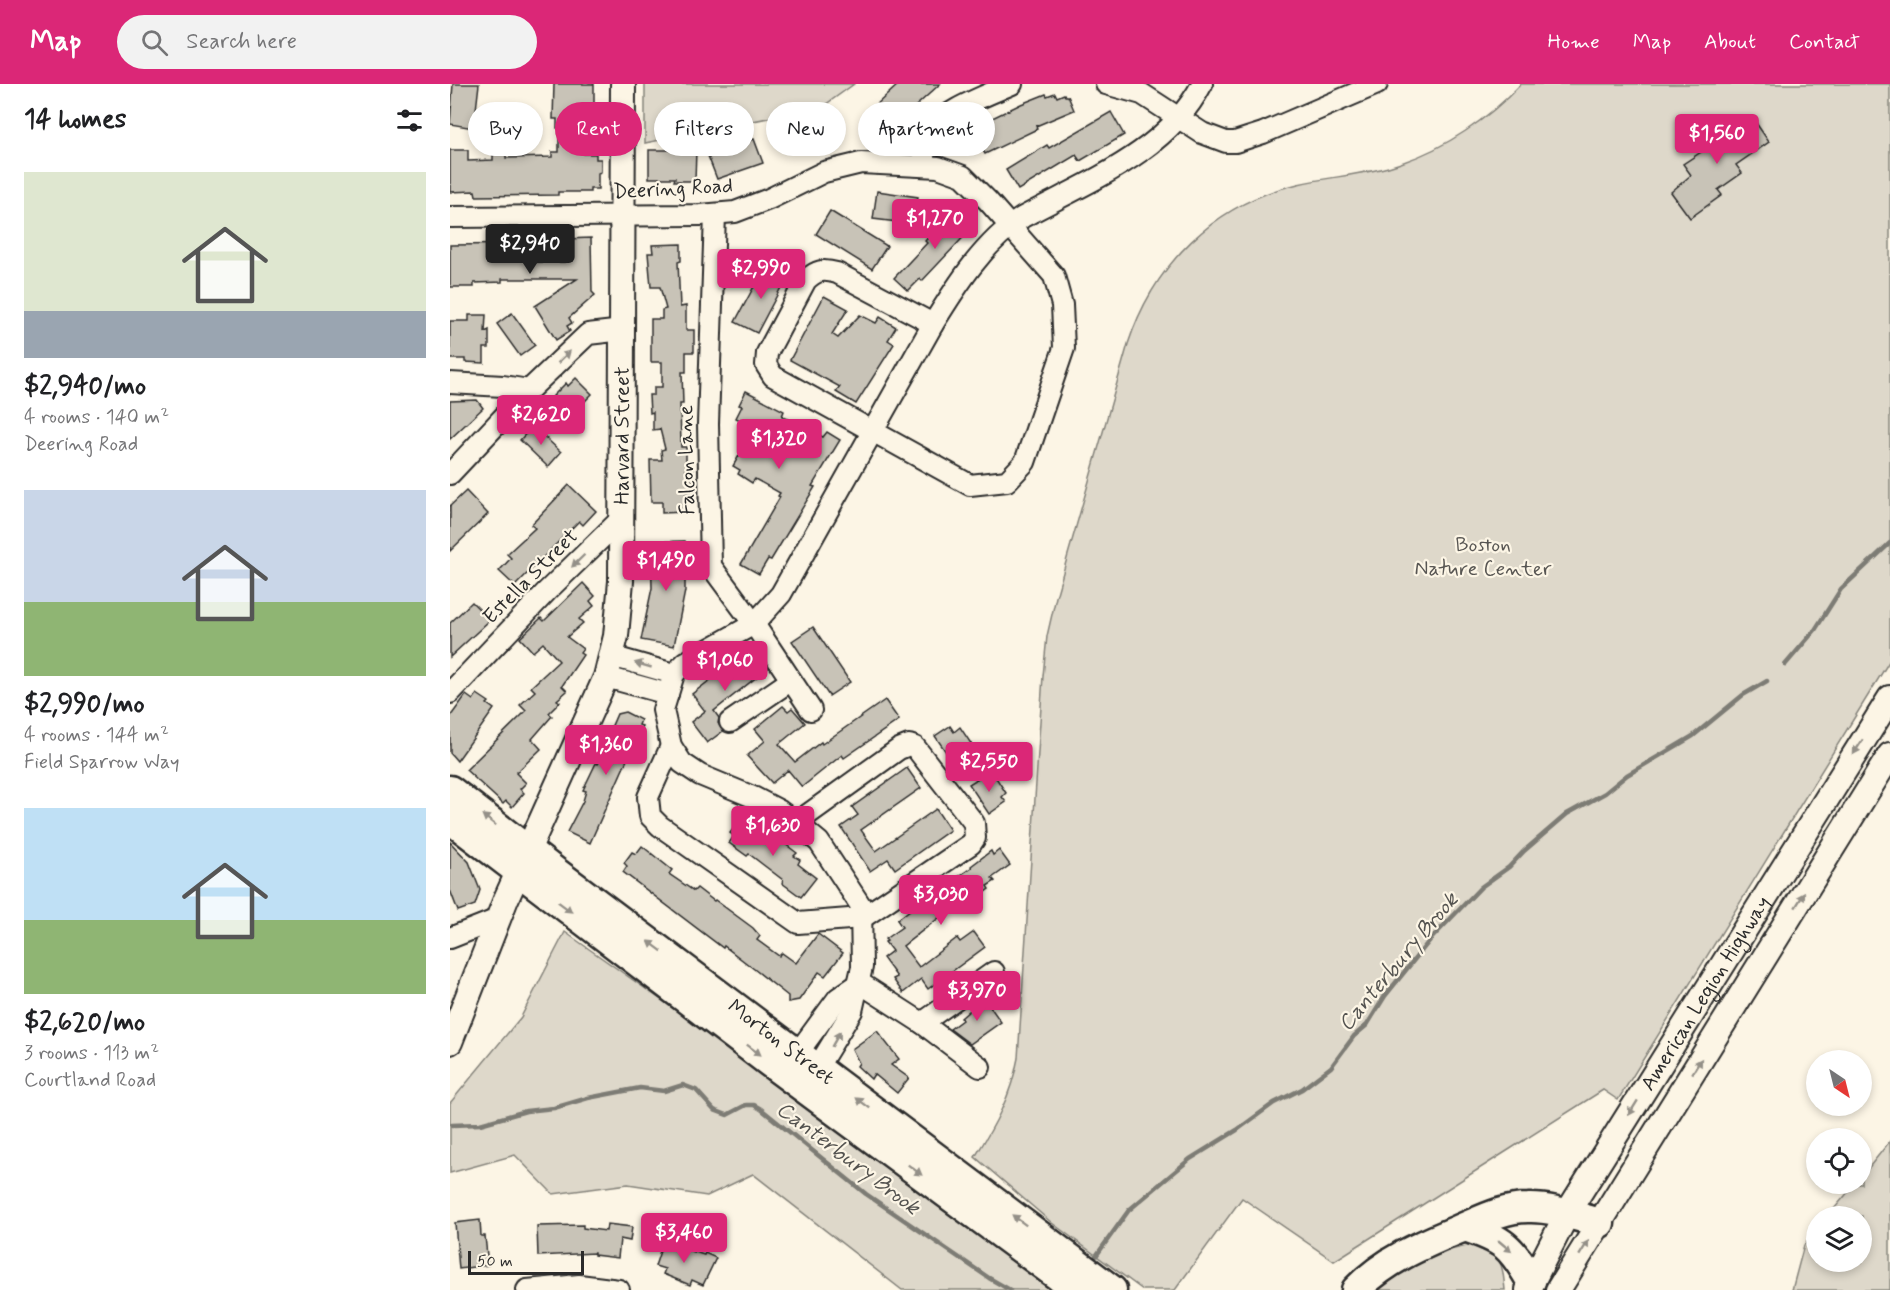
<!DOCTYPE html>
<meta charset="utf-8">
<style>
:root{--surface:#fff;--page:#f2f2f2;--text:#202124;--muted:#757577;--accent:#db2777}
body{margin:0;font-family:Mynerve,sans-serif;background:var(--page);color:var(--text);height:100vh;display:flex;flex-direction:column;font-size:22px;white-space:nowrap}
*{box-sizing:border-box;margin:0}
p{font-size:20px;color:var(--muted)}
.icon{flex:none;width:33px;height:33px;fill:none;stroke:currentColor;stroke-width:2;stroke-linecap:round;stroke-linejoin:round}
.map{position:relative;flex:1;overflow:hidden}
.details{display:flex;flex-direction:column;background:var(--surface);width:450px}
.details>*{flex:none}
.banner{position:absolute;left:18px;top:18px;width:570px;height:54px;display:flex;gap:12px}
.needle{width:39px;rotate:145deg}
.tools{position:absolute;left:1356px;top:966px;display:grid;gap:12px}
.tools a{display:grid;place-items:center;width:66px;height:66px;border-radius:50%;background:var(--surface);box-shadow:0 3px 9px #0003;font-size:30px}
.scale{position:absolute;left:18px;bottom:15px;width:116px;box-sizing:border-box;padding-left:6px;border:3px solid #2b2b2b;border-top:0;font-size:16px;line-height:21px;white-space:nowrap;color:#2b2b2b;-webkit-text-stroke:4px #fcf5e5;paint-order:stroke}
.price{position:absolute;translate:-50% -51px;padding:0 14px;border-radius:6px;background:var(--accent);color:#fff;font-size:20px;line-height:39px;filter:drop-shadow(0 2px 3px #0008)}
.price::after{content:'';position:absolute;left:50%;top:36px;width:18px;height:14px;margin-left:-9px;background:inherit;clip-path:polygon(0 0,100% 0,50% 100%)}
.price.on{background:#222;color:#fff}
ul{padding:0;list-style:none}
li{display:grid;align-content:center;gap:12px;height:318px;padding:0 24px}
li span{display:grid;place-items:center;height:186px;border-radius:0px;color:#555}
li>.icon{margin-inline-start:auto}
span .icon{width:108px;height:108px;fill:#fffc;stroke-width:1}
li b{font-size:26px}
h2{display:flex;justify-content:space-between;align-items:center;height:72px;padding:0 24px;font-size:26px}
.chip{padding:0 21px;border-radius:27px;background:var(--surface);box-shadow:0 3px 9px #0003;font-size:21px;line-height:54px}
.chip.on{background:var(--accent);color:#fff}
header{display:flex;align-items:center;gap:36px;box-sizing:border-box;height:84px;padding:0 30px;background:var(--accent);color:#fff}
header strong{font-size:28px}
nav{display:flex;gap:33px;margin-inline-start:auto;font-size:21px}
.search{width:420px;height:54px;background:var(--page);display:flex;align-items:center;gap:15px;box-sizing:border-box;padding:0 21px;border-radius:33px;color:var(--muted);font-size:22px}
main{display:flex;flex:1;min-height:0}
.map>svg:first-child{display:block}
</style>
<header>
<strong>Map</strong>
<div class="search"><svg class="icon" aria-label="search" viewBox="0 0 24 24"><circle cx="10" cy="10" r="6"/><path d="M15 15l6 6"/></svg>Search here</div>
<nav><a>Home</a><a>Map</a><a>About</a><a>Contact</a></nav>
</header>
<main>
<section class="details">
<h2>14 homes<svg class="icon" aria-label="filters" viewBox="0 0 24 24"><path d="M4 7h16M4 17h16"/><circle cx="9" cy="7" r="2"/><circle cx="15" cy="17" r="2"/></svg></h2>
<ul>
<li><span style="background:linear-gradient(#dfe7d0 75%,#9aa5b1 0)"><svg class="icon" aria-label="home" viewBox="0 0 24 24"><path d="M3 11l9-7 9 7M6 9v11h12V9"/></svg></span><div><b>$2,940/mo</b><p>4 rooms · 140 m²</p><p>Deering Road</p></div></li>
<li><span style="background:linear-gradient(#c9d6e8 60%,#8fb573 0)"><svg class="icon" aria-label="home" viewBox="0 0 24 24"><path d="M3 11l9-7 9 7M6 9v11h12V9"/></svg></span><div><b>$2,990/mo</b><p>4 rooms · 144 m²</p><p>Field Sparrow Way</p></div></li>
<li><span style="background:linear-gradient(#bfe0f5 60%,#8fb573 0)"><svg class="icon" aria-label="home" viewBox="0 0 24 24"><path d="M3 11l9-7 9 7M6 9v11h12V9"/></svg></span><div><b>$2,620/mo</b><p>3 rooms · 113 m²</p><p>Courtland Road</p></div></li>
</ul>
</section>
<div class="map">
<svg width="1440" height="1206" viewBox="0 0 1440 1206">
<rect width="100%" height="100%" fill="#fcf5e5"/>
<filter id="ink" filterUnits="userSpaceOnUse"><feTurbulence type="fractalNoise" baseFrequency=".0167" numOctaves="2"/><feDisplacementMap in="SourceGraphic" scale="12" xChannelSelector="R" yChannelSelector="G"/><feConvolveMatrix kernelMatrix="1 2 1 2 8 2 1 2 1" color-interpolation-filters="sRGB"/></filter>
<g filter="url(#ink)">
<g fill="#ded8ca" stroke="#84827a" stroke-width="1.5">
<polygon points="195,0 404,0 372,23 195,59"/>
<path d="M1071,0h369v576l-272,440 -15,-10 -269,171 -92,-63 -67,92h-32l-91,-67 -77,-66c20,-32 36,-61 43,-99l25,-382 4,-40 9,-39 72,-253c26,-80 87,-141 170,-160 35,-8 69,-9 103,-21 45,-15 87,-44 120,-79z"/>
<polygon points="115,848 407,1054 609,1206 452,1206 303,1090 257,1112 178,1100 103,1110 65,1071 0,1089 0,1019 71,933"/>
<polygon points="1440,1057 1440,1206 1342,1206 1354,1161 1366,1146 1366,1178 1412,1178 1412,1132 1378,1132 1405,1100 1412,1100 1412,1092"/>
<path d="M1026,1160c26,13 26,17 29,46h-131l30,-24 37,-14z"/>
</g>
<g fill="none" stroke-linecap="round" stroke-linejoin="round">
<g stroke="#7d7b74" stroke-width="4.5">
<polyline points="1335,581 1365,546 1391,505 1440,459"/>
<polyline points="2,1041 30,1040 76,1027 104,1024 138,1014 190,1004 214,1007 233,1001 246,1006 264,1026 277,1031 296,1021 304,1021 311,1025 416,1110 539,1194 560,1206"/>
<polyline points="646,1172 679,1126 740,1075 787,1046 824,1019 852,1005 881,983 904,952 917,941 935,912 980,856 1031,803 1059,783 1074,767 1117,730 1155,709 1177,691 1243,652 1293,611 1317,597"/>
</g>
</g>
<g fill="#c8c3b7" stroke="#2b2b2b" stroke-width="1.5">
<polygon points="3,0 29,0 26,26 33,27 29,45 0,40"/>
<polygon points="104,0 144,0 144,40 140,40 140,45 134,45 134,70 146,70 146,75 151,75 151,88 148,89 148,105 140,105 140,108 108,108 108,111 26,112 25,107 0,108 0,66 18,66 18,77 43,76 43,66 56,66 56,74 102,73 102,68 109,68 109,44 107,44 107,35 103,35"/>
<polygon points="449,0 490,0 443,43 432,32 435,30 426,21"/>
<polygon points="605,9 607,13 614,10 615,12 618,12 624,26 586,42 587,45 535,70 522,48 536,41 534,38 571,20 596,10 597,12"/>
<polygon points="661,28 674,51 630,77 626,71 568,106 556,86 597,61 599,64"/>
<polygon points="82,29 83,43 69,44 68,30"/>
<polygon points="1302,33 1319,58 1286,81 1292,89 1268,106 1272,111 1240,134 1221,108 1241,91 1233,80 1251,68 1243,56 1256,47 1264,59"/>
<polygon points="304,55 313,79 267,95 258,72"/>
<polygon points="199,66 246,66 245,97 224,97 225,94 199,94"/>
<polygon points="427,107 468,113 464,140 423,135"/>
<polygon points="504,125 523,143 472,197 470,195 458,207 444,194 477,159 475,157"/>
<polygon points="380,127 437,162 422,185 366,150"/>
<polygon points="141,154 142,208 145,211 119,234 122,239 117,242 120,247 106,256 85,222 127,195 52,195 52,198 24,199 24,203 0,203 0,161 79,160 79,178 115,178 115,155"/>
<polygon points="231,160 231,177 228,178 230,223 236,222 236,246 244,246 244,268 236,268 236,288 232,288 233,320 230,320 231,363 236,363 236,386 243,386 243,409 236,409 236,428 212,429 212,418 201,418 200,376 212,376 211,366 215,365 210,345 203,346 203,328 200,329 199,311 204,311 204,303 212,303 212,278 201,278 201,235 212,235 212,226 216,225 210,203 201,203 198,169 203,169 202,161"/>
<polygon points="315,182 336,194 307,249 285,238"/>
<polygon points="374,212 398,225 382,250 388,254 410,231 426,239 430,233 446,243 438,256 444,260 406,320 386,308 390,303 340,276"/>
<polygon points="62,229 85,261 70,272 47,240"/>
<polygon points="19,231 36,231 35,248 39,246 39,264 34,264 34,279 15,278 15,275 0,275 0,237 19,237"/>
<polygon points="126,294 142,310 115,337 99,319 105,314 103,312 116,299 118,302"/>
<polygon points="296,307 334,327 332,332 366,350 373,353 377,348 390,356 362,402 365,403 321,476 318,475 309,490 291,480 330,413 328,412 330,409 305,395 302,399 288,390 290,386 283,382 305,344 286,334 292,322 289,321"/>
<polygon points="27,316 33,324 0,355 0,317"/>
<polygon points="83,342 111,368 98,383 70,356"/>
<polygon points="119,401 146,427 133,441 129,437 65,502 49,487 61,474 57,470 85,444 81,441"/>
<polygon points="16,407 38,430 0,467 0,422"/>
<polygon points="235,457 235,507 224,562 191,556 202,504 201,458"/>
<polygon points="133,499 145,512 140,517 144,522 129,535 133,539 117,553 133,565 130,569 133,571 112,602 117,607 107,616 110,618 99,629 102,632 82,655 91,665 66,689 76,699 70,705 74,709 62,723 56,717 53,720 16,686 76,627 70,621 85,607 81,603 109,577 93,559 83,568 70,554 91,534 94,537"/>
<polygon points="22,518 40,536 0,573 0,539"/>
<polygon points="363,543 400,598 379,612 342,557"/>
<polygon points="298,567 301,571 306,568 318,584 264,627 269,634 268,639 273,647 257,659 241,638 255,627 242,610"/>
<polygon points="27,610 39,618 37,620 44,625 7,677 0,669 0,633 16,611 23,616"/>
<polygon points="435,616 449,636 394,674 392,671 352,703 338,686 322,699 297,672 315,657 305,645 333,622 338,627 342,624 355,639 329,660 345,678 371,658 372,660"/>
<polygon points="175,628 191,636 189,641 192,642 140,759 117,748 133,717 136,707 133,706 146,679 148,680 159,654 157,653 167,630"/>
<polygon points="500,642 504,648 510,643 522,661 517,665 521,670 505,681 485,652"/>
<polygon points="457,684 471,704 411,746 426,767 486,725 500,746 445,785 438,775 420,787 391,743 408,731 402,723"/>
<polygon points="535,690 539,696 545,692 556,709 552,713 556,718 539,730 519,700"/>
<polygon points="290,736 300,743 302,741 319,754 322,750 347,769 344,772 350,776 348,780 366,794 351,813 332,799 333,796 299,770 297,772 279,759 284,752 280,749"/>
<polygon points="0,758 19,778 30,806 25,821 8,827 0,806"/>
<polygon points="192,762 222,786 219,790 244,807 247,804 264,817 265,816 303,844 310,852 307,856 329,872 332,869 346,879 368,850 393,869 375,892 369,888 349,916 338,918 338,912 304,885 274,862 273,864 173,788 177,782 174,779 182,768 186,770"/>
<polygon points="549,766 560,781 542,794 545,797 537,802 539,805 517,821 515,818 495,832 494,830 453,862 469,883 507,854 510,858 524,848 535,863 478,905 471,895 453,909 443,895 447,893 433,874 442,867 435,858 437,857 435,855 452,843 447,836 496,798 498,800 522,783 521,782 541,767 543,771"/>
<polygon points="534,914 551,938 520,960 500,945 512,936 511,934"/>
<polygon points="427,947 449,975 441,981 459,994 447,1009 424,990 421,995 407,982 409,979 402,965"/>
<polygon points="30,1136 31,1152 35,1152 38,1181 9,1185 5,1139"/>
<polygon points="157,1140 182,1143 180,1157 170,1155 168,1174 144,1171 144,1169 88,1172 87,1142 133,1141 133,1144 156,1147"/>
<polygon points="214,1155 235,1165 254,1171 255,1169 266,1174 253,1201 242,1196 240,1201 213,1190 215,1185 205,1182"/>
</g>
<g fill="none" stroke-linecap="round" stroke-linejoin="round">
<g stroke="#2b2b2b" stroke-width="24">
<g id="minor">
<polyline points="656,0 692,10 752,49 776,58 785,58 813,49 927,0"/>
<path d="M475,82c-1,-9 -3,-20 0,-28 8,-24 65,-44 87,-54"/>
<polyline points="265,130 258,340 261,482 304,540 361,626"/>
<path d="M0,133l250,-2 35,-3 34,-13 55,-27 37,-9 77,4 25,9 25,25 66,75 8,29 2,43 -39,114 -18,19 -37,4 -197,-109 -7,-11 1,-12 39,-73c11,-10 17,-11 31,-7l96,51"/>
<polyline points="0,299 53,302 79,306"/>
<polyline points="0,390 79,306 138,250 173,246"/>
<polyline points="161,572 224,590"/>
<polyline points="156,593 218,610"/>
<polyline points="0,609 97,507 170,436"/>
<polyline points="280,638 340,597"/>
<polyline points="221,662 198,713 200,732 210,742 348,839 412,834 521,760 525,754 524,739 465,663 459,661 449,665 346,739"/>
<polyline points="0,854 48,835"/>
<polyline points="410,899 472,939 530,983"/>
<polyline points="472,939 544,888"/>
<polyline points="341,978 388,914 410,899"/>
<path d="M361,994l41,-67 10,-44 -1,-61 -42,-64 -23,-19 -16,-12 -27,-14 -53,-22 -18,-12 -11,-17 -8,-36 11,-36 12,-12 68,-38 27,-30 152,-270c24,-39 51,-82 90,-107 64,-35 144,-65 179,-133"/>
<polyline points="77,1206 129,1201 169,1206"/>
</g>
</g>
<g stroke="#2b2b2b" stroke-width="28">
<g id="major">
<path id="s1" d="M0,958l56,-143 100,-222 10,-41 5,-55 2,-497"/>
<path id="s2" d="M1078,1206l41,-80 321,-512"/>
<polyline points="1108,1206 1440,671"/>
</g>
</g>
<g stroke="#2b2b2b" stroke-width="33">
<g id="highway">
<path id="s3" d="M0,706l107,83 555,417"/>
<polyline points="0,735 319,978 627,1206"/>
<path d="M1015,1143c39,13 46,19 66,54"/>
<path d="M906,1206c30,-31 68,-46 106,-62 21,-9 42,-20 66,-20 24,-1 49,9 72,15"/>
</g>
</g>
<use href="#minor" stroke="#fcf5e5" stroke-width="20"/>
<use href="#major" stroke="#fcf5e5" stroke-width="24"/>
<use href="#highway" stroke="#fcf5e5" stroke-width="28"/>
</g>
<defs><path id="oneway-solid" d="M-6-.8H1V-3.2L6.5 0L1 3.2V.8H-6Z" transform="scale(1.5)"/></defs>
<g fill="#949088">
<use href="#oneway-solid" transform="translate(114 273) rotate(-44)"/>
<use href="#oneway-solid" transform="translate(128 477) rotate(136)"/>
<use href="#oneway-solid" transform="translate(193 581) rotate(-164)"/>
<use href="#oneway-solid" transform="translate(1408 663) rotate(123)"/>
<use href="#oneway-solid" transform="translate(39 736) rotate(-142)"/>
<use href="#oneway-solid" transform="translate(1350 816) rotate(-58)"/>
<use href="#oneway-solid" transform="translate(115 823) rotate(37)"/>
<use href="#oneway-solid" transform="translate(205 862) rotate(-143)"/>
<use href="#oneway-solid" transform="translate(386 955) rotate(-60)"/>
<use href="#oneway-solid" transform="translate(304 966) rotate(37)"/>
<use href="#oneway-solid" transform="translate(1247 982) rotate(-58)"/>
<use href="#oneway-solid" transform="translate(413 1019) rotate(-143)"/>
<use href="#oneway-solid" transform="translate(1183 1024) rotate(122)"/>
<use href="#oneway-solid" transform="translate(465 1086) rotate(37)"/>
<use href="#oneway-solid" transform="translate(569 1136) rotate(-143)"/>
<use href="#oneway-solid" transform="translate(1055 1162) rotate(40)"/>
<use href="#oneway-solid" transform="translate(1134 1164) rotate(-58)"/>
</g>
</g>
<g text-anchor="middle" stroke-width="4.5" stroke-linejoin="round" paint-order="stroke">
<g font-size="21" fill="#2b2b2b" stroke="#fcf5e5">
<text transform="translate(223 104) rotate(-3)" y="7">Deering Road</text>
<text dy="7" stroke="none"><textPath href="#s1" startOffset="640">Harvard Street</textPath></text>
<text transform="translate(236 376) rotate(-91)" y="7">Falcon Lane</text>
<text transform="translate(80 492) rotate(-45)" y="7">Estella Street</text>
<text dy="7" stroke="none"><textPath href="#s2" startOffset="346">American Legion Highway</textPath></text>
<text dy="7" stroke="none"><textPath href="#s3" startOffset="416">Morton Street</textPath></text>
</g>
<g font-size="21" fill="#585653" stroke="#fcf5e5">
<text x="1033" y="467">Boston<tspan x="1033" dy="24">Nature Center</tspan></text>
</g>
<g font-size="22" font-style="italic" fill="#545350" stroke="#fcf5e5">
<text transform="translate(947 877) rotate(-50)" y="8">Canterbury Brook</text>
<text transform="translate(399 1073) rotate(37)" y="8">Canterbury Brook</text>
</g>
</g>
</svg>
<div class="tools">
<a><svg class="needle" viewBox="-14 -14 28 28"><path d="M0-13l5 13h-10z" fill="#e53935"/><path d="M0 13l5-13h-10z" fill="#757577"/></svg></a>
<a><svg class="icon" aria-label="locate" viewBox="0 0 24 24"><circle cx="12" cy="12" r="6"/><path d="M12 2v4M12 18v4M2 12h4M18 12h4"/></svg></a>
<a><svg class="icon" aria-label="layers" viewBox="0 0 24 24"><path d="M12 4l9 5-9 5-9-5zM3 14l9 5 9-5"/></svg></a>
</div>
<div class="scale">50 m</div>
<b class="price" style="left:1267px;top:81px">$1,560</b>
<b class="price" style="left:485px;top:166px">$1,270</b>
<b class="price on" style="left:80px;top:191px">$2,940</b>
<b class="price" style="left:311px;top:216px">$2,990</b>
<b class="price" style="left:91px;top:362px">$2,620</b>
<b class="price" style="left:329px;top:386px">$1,320</b>
<b class="price" style="left:216px;top:508px">$1,490</b>
<b class="price" style="left:275px;top:608px">$1,060</b>
<b class="price" style="left:156px;top:692px">$1,360</b>
<b class="price" style="left:539px;top:709px">$2,550</b>
<b class="price" style="left:323px;top:773px">$1,630</b>
<b class="price" style="left:491px;top:842px">$3,030</b>
<b class="price" style="left:527px;top:938px">$3,970</b>
<b class="price" style="left:234px;top:1180px">$3,460</b>
<div class="banner">
<a class="chip">Buy</a>
<a class="chip on">Rent</a>
<a class="chip">Filters</a>
<a class="chip">New</a>
<a class="chip">Apartment</a>
</div>
</div>
</main>
